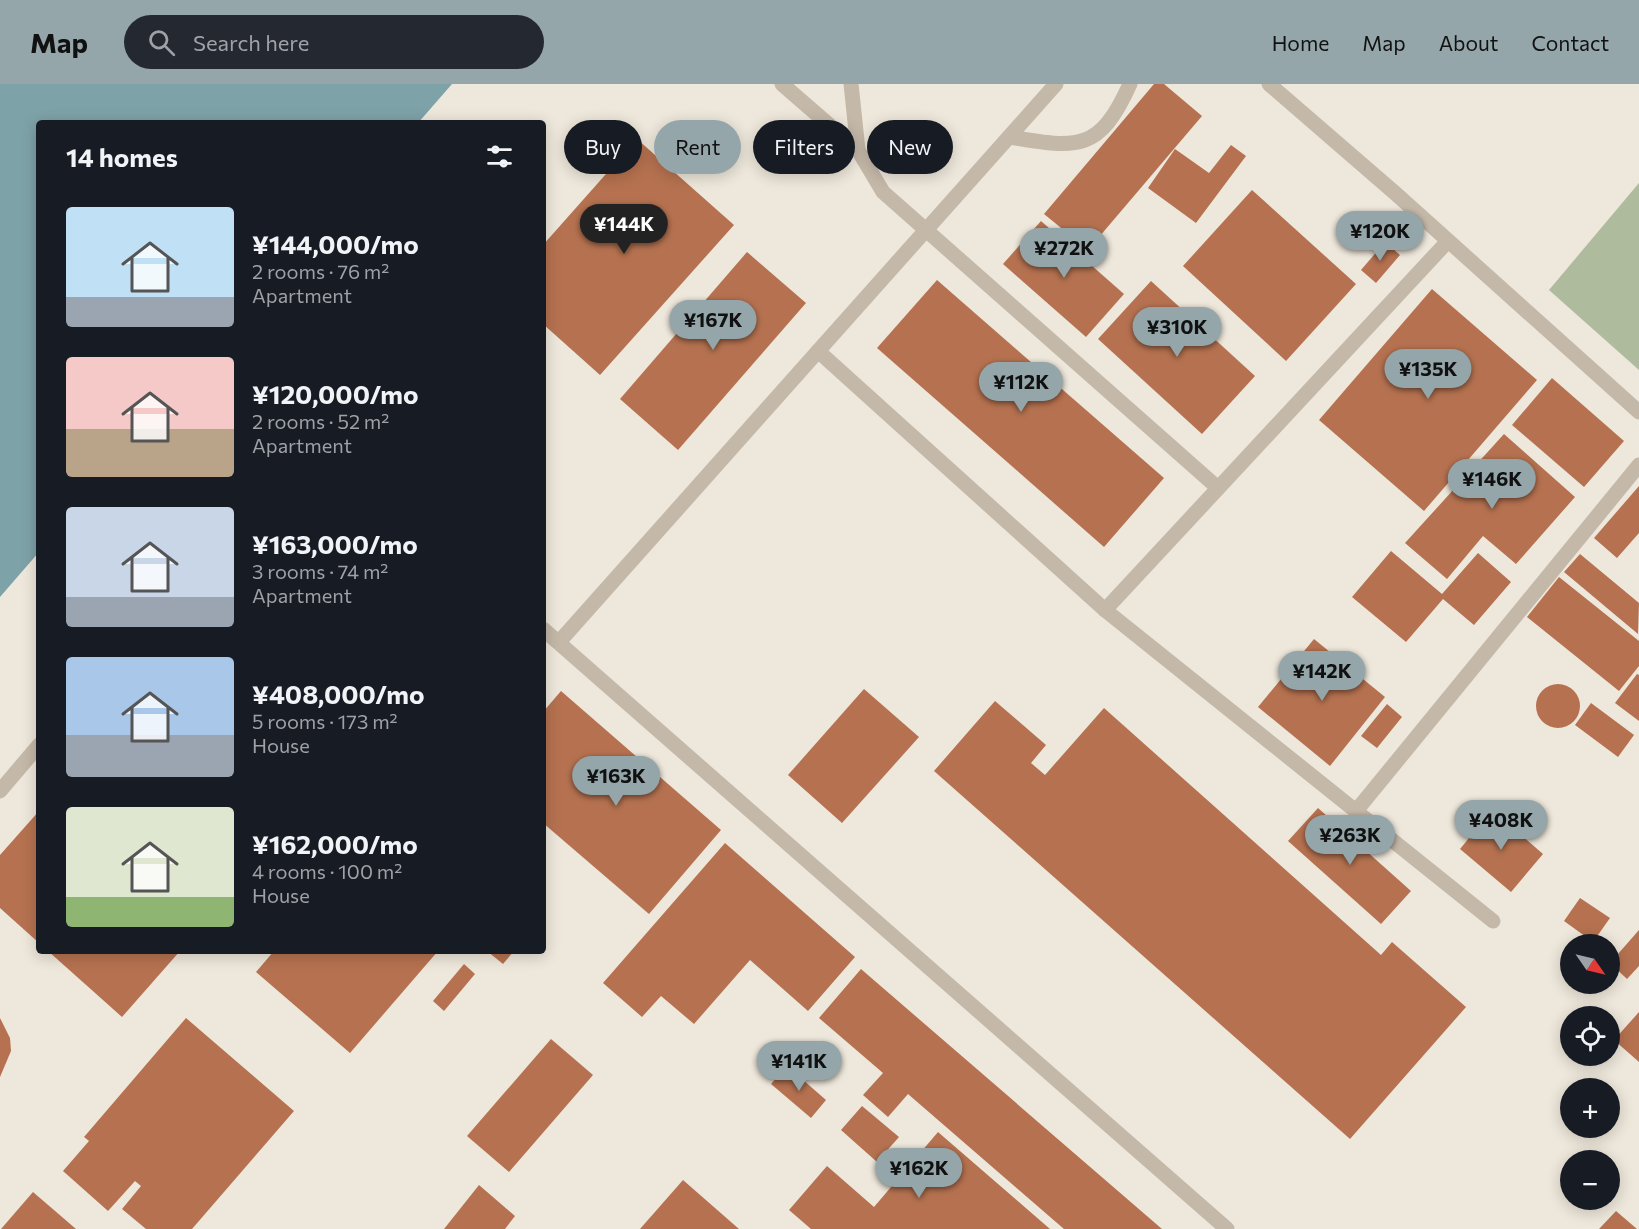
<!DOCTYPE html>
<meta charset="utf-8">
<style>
:root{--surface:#171b24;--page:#242831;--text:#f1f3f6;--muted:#9ea1a6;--accent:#94a6aa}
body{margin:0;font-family:Commissioner,sans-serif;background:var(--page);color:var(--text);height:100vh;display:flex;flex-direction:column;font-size:22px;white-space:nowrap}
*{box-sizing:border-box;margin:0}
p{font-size:20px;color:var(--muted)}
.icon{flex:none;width:33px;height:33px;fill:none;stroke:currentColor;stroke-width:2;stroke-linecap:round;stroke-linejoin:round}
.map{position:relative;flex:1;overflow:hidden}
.panel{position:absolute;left:36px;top:36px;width:510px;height:834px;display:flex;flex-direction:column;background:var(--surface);border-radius:6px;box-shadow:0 3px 15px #0003}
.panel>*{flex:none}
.guide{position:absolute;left:564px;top:36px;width:570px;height:54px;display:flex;gap:12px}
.needle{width:39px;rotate:124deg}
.controls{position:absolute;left:1560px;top:850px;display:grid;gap:12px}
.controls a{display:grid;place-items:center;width:60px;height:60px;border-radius:50%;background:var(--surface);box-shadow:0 3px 15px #0003;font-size:30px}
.price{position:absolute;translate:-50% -51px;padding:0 14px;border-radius:21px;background:var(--accent);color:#111;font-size:20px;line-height:39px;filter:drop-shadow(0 2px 3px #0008)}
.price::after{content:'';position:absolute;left:50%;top:36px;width:18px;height:14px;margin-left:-9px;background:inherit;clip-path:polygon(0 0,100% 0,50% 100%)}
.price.on{background:#222;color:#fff}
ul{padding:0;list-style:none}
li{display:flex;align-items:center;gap:18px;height:150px;padding:0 30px}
li span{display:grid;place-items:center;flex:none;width:168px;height:120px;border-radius:6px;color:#555}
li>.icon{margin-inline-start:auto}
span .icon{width:72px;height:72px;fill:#fffc;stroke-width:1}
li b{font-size:26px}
h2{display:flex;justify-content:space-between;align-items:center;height:72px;padding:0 30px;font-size:26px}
.tag{padding:0 21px;border-radius:27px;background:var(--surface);box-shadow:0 3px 15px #0003;font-size:21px;line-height:54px}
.tag.on{background:var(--accent);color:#111}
header{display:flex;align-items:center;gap:36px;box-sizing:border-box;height:84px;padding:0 30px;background:var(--accent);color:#111}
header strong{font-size:28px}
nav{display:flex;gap:33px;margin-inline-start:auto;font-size:21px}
.search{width:420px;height:54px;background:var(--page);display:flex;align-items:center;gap:15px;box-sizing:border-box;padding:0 21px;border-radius:33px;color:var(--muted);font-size:22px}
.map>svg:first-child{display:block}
</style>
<header>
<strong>Map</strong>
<div class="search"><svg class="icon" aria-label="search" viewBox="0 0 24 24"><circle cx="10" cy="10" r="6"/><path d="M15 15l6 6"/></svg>Search here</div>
<nav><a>Home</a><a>Map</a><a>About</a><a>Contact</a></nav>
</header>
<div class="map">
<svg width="1639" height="1145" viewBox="0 0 1639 1145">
<rect width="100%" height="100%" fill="#eee7db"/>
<polygon fill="#aebb9d" points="1639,99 1639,286 1549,206"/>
<polygon fill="#7da2a7" points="0,0 452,0 418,39 39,39 39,468 0,513"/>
<g fill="#b67250">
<polygon points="1154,0 1164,0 1202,32 1088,166 1044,130"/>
<polygon points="637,55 734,141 600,291 543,240 543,161"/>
<polygon points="1231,61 1246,72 1196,139 1148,104 1175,65 1209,89"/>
<polygon points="1252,106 1356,200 1286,277 1183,182"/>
<polygon points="1041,137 1124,210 1086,253 1003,180"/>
<polygon points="1385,158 1400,171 1376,199 1361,186"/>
<polygon points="747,168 806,219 678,366 620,315"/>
<polygon points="937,196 1164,394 1104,463 877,264"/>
<polygon points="1151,197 1255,292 1202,350 1098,255"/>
<polygon points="1432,205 1537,296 1424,427 1319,336"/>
<polygon points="1552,294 1624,357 1584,403 1512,341"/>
<polygon points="1504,350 1575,413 1516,480 1483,452 1447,495 1405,459"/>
<polygon points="1639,402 1639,449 1617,474 1594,454"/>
<polygon points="1391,467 1442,510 1478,469 1511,498 1474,541 1443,515 1406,558 1352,513"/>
<polygon points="1580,470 1639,519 1638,550 1564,488"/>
<polygon points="1559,493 1639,557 1639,582 1619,607 1527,533"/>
<polygon points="1314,555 1385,613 1330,682 1258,623"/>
<polygon points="1637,590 1639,591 1639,637 1615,619"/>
<circle cx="1558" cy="622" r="22"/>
<polygon points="864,605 919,653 842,739 788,691"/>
<polygon points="561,607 721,746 649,830 543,739 543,628"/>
<polygon points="995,617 1046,661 1031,679 1045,691 1104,624 1381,871 1392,858 1466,923 1350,1055 934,687"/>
<polygon points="1591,619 1634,651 1618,673 1575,641"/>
<polygon points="1387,620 1402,633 1377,664 1361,652"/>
<polygon points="1318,724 1411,807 1381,840 1288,757"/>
<polygon points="1492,726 1543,770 1511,808 1460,765"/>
<polygon points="39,727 39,859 0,824 0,771"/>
<polygon points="725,759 855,873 808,927 750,876 694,940 661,912 642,933 603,899"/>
<polygon points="1580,814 1610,834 1593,858 1564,837"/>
<polygon points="1639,846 1639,882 1627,895 1610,879"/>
<polygon points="48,867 180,867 122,933"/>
<polygon points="274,867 438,867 350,969 256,888"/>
<polygon points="487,867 514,867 503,880"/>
<polygon points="464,880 475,890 444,927 433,917"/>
<polygon points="861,885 1162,1145 1064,1145 908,1010 888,1033 863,1011 883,989 819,934"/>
<polygon points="1639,928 1639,978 1614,956"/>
<polygon points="0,934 10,954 11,967 0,993"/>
<polygon points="186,934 294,1027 192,1145 146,1145 122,1125 141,1102 135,1097 108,1127 63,1087 89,1057 84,1053"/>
<polygon points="551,955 593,991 509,1088 467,1052"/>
<polygon points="787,982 826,1016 811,1034 771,1000"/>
<polygon points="862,1022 899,1053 877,1078 841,1046"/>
<polygon points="938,1048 1050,1145 811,1145 789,1126 827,1082 874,1123"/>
<polygon points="683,1096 739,1145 640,1145"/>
<polygon points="479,1101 515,1132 505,1145 444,1145"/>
<polygon points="33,1108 76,1145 1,1145"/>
<polygon points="1616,1127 1637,1145 1599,1145"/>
</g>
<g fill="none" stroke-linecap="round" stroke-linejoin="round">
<g stroke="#c4b8a8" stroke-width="15">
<polyline points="782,0 858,66"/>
<polyline points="851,0 858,66 883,108 1218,404"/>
<polyline points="1269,0 1395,109 1639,328"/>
<path d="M1009,53c68,11 90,16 121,-53"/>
<polyline points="818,267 1105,526 1493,837"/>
<polyline points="1105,526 1448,157"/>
<polyline points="543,545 1227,1145"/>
<polyline points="559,558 1056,0"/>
<polyline points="0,707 39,661"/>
<polyline points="1356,727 1639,381"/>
</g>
</g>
</svg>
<div class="controls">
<a><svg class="needle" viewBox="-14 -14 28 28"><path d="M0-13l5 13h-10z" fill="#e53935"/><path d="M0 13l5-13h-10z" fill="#9ea1a6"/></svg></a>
<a><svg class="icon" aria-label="locate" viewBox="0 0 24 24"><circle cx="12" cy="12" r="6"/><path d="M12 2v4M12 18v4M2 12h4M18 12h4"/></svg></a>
<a>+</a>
<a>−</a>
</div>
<b class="price on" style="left:624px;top:171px">¥144K</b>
<b class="price" style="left:1380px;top:178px">¥120K</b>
<b class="price" style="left:1064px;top:195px">¥272K</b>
<b class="price" style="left:713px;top:267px">¥167K</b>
<b class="price" style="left:1177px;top:274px">¥310K</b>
<b class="price" style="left:1428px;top:316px">¥135K</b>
<b class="price" style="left:1021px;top:329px">¥112K</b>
<b class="price" style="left:1492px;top:426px">¥146K</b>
<b class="price" style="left:1322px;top:618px">¥142K</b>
<b class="price" style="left:616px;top:723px">¥163K</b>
<b class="price" style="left:1501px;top:767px">¥408K</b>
<b class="price" style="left:1350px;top:782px">¥263K</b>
<b class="price" style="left:799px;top:1008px">¥141K</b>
<b class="price" style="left:919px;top:1115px">¥162K</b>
<div class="guide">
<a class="tag">Buy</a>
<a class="tag on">Rent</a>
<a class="tag">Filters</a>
<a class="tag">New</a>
</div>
<section class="panel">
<h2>14 homes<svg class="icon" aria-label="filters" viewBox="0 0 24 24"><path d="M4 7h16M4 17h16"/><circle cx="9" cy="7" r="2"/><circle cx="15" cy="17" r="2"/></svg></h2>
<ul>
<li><span style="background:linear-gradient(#bfe0f5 75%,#9aa5b1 0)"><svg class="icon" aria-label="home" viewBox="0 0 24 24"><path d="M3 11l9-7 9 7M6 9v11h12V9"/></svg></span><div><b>¥144,000/mo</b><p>2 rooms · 76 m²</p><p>Apartment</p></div></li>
<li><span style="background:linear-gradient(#f6c9c9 60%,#b9a48a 0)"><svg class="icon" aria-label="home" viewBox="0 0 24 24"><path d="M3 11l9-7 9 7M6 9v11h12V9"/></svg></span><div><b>¥120,000/mo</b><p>2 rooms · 52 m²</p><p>Apartment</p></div></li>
<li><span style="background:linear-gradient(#c9d6e8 75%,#9aa5b1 0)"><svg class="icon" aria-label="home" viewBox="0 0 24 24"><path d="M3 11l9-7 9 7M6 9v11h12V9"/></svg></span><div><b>¥163,000/mo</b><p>3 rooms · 74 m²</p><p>Apartment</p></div></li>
<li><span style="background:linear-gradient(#a9c7e8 65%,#9aa5b1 0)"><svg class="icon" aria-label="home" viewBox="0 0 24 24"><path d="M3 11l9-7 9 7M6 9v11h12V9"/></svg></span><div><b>¥408,000/mo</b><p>5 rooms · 173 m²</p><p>House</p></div></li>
<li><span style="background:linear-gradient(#dfe7d0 75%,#8fb573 0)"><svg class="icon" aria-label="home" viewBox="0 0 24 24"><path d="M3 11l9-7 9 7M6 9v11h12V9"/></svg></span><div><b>¥162,000/mo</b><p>4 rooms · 100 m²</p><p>House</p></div></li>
</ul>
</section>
</div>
